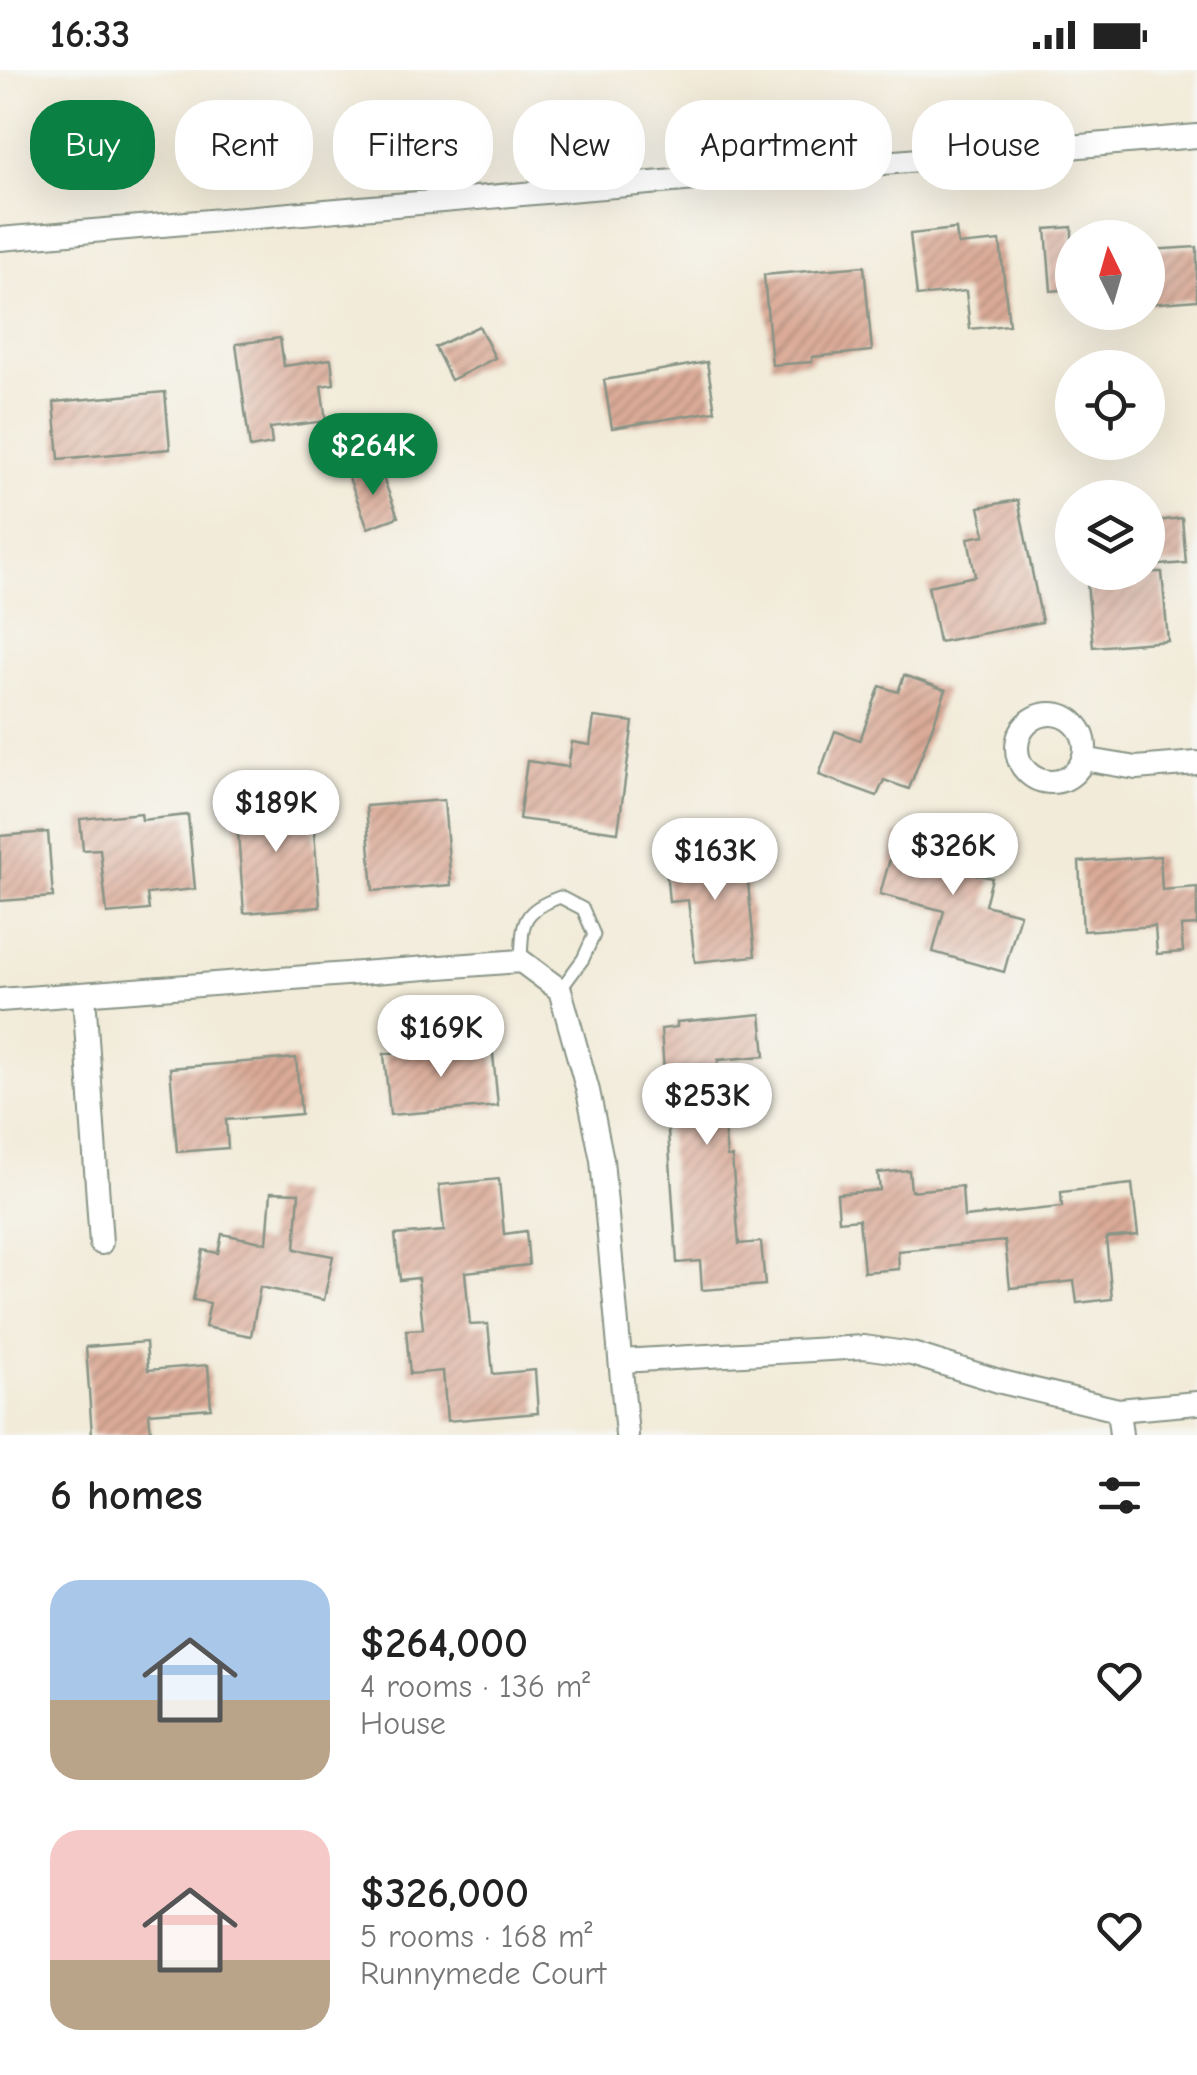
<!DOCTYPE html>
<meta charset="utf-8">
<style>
:root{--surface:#fff;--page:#f6f6f6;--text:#222;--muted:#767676;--accent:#0b8043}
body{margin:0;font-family:"Comic Neue",sans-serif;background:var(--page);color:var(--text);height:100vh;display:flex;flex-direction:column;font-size:38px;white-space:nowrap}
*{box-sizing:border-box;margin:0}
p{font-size:32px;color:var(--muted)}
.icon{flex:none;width:55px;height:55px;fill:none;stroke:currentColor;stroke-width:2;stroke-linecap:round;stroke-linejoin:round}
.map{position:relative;height:1365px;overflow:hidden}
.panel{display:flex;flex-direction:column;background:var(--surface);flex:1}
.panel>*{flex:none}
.top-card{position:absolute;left:30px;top:30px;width:1138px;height:90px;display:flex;gap:20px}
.needle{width:65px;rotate:355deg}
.fabs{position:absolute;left:1055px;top:150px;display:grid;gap:20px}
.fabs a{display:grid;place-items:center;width:110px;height:110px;border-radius:50%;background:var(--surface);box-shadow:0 10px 40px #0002;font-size:50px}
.price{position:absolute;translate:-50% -85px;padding:0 22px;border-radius:35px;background:#fff;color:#222;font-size:32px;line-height:65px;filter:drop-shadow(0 2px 5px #0008)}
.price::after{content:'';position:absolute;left:50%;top:60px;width:30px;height:22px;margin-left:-15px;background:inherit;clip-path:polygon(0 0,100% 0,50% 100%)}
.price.on{background:var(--accent);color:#fff}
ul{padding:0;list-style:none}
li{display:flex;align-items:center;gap:30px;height:250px;padding:0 50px}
li span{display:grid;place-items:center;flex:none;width:280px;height:200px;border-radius:30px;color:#555}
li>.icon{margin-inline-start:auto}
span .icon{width:120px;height:120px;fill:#fffc;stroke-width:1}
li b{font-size:42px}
h2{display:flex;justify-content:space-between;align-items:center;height:120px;padding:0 50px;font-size:42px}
.pill{padding:0 35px;border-radius:40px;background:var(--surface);box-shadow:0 10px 40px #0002;font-size:35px;line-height:90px}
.pill.on{background:var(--accent);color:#fff}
.status{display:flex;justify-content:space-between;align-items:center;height:70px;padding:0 50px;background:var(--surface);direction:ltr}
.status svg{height:28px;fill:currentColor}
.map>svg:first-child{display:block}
</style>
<div class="status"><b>16:33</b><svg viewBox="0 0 49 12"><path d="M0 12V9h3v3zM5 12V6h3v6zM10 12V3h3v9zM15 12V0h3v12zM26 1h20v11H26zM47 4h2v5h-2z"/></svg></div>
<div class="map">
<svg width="1197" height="1365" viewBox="0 0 1197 1365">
<defs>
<pattern id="building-hatch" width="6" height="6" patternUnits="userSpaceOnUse" patternTransform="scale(2.5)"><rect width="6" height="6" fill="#dbab98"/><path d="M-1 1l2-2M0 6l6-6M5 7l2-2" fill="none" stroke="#b18c7d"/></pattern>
</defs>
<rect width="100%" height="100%" fill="#f6f6f2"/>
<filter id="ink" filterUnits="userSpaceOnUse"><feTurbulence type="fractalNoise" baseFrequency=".01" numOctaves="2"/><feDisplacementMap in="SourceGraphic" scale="20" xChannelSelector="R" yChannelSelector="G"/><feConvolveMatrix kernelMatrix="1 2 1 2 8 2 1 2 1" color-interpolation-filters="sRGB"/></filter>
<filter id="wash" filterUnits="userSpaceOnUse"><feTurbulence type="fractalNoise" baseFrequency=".0048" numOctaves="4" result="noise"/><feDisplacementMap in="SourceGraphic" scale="40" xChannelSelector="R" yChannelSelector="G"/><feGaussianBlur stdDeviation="2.25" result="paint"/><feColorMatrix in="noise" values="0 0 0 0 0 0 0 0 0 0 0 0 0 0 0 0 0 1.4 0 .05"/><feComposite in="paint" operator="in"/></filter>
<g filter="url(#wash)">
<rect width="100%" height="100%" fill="#f2ebd9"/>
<g id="blocks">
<g fill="url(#building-hatch)">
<polygon points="1072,157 1072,219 1051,221 1046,159"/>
<polygon points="956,159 958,175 1000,171 1009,255 970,259 966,221 917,226 910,164"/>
<polygon points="1197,177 1197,230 1148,234 1148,180"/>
<polygon points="864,196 872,281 812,287 812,292 772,295 764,205"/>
<polygon points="479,256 495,288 451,310 435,277"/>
<polygon points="280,268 284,296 331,289 334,314 321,316 326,351 270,358 272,374 250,378 236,274"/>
<polygon points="707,292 715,341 612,358 604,310"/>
<polygon points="165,322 170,379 59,389 54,332"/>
<polygon points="379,397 398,447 368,458 349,408"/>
<polygon points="1018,430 1042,552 939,572 928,516 975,506 968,468 985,465 979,437"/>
<polygon points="1182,448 1186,493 1148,496 1148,452"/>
<polygon points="1086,502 1162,502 1168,571 1093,577"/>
<polygon points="904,605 946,620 909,719 884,710 877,726 819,705 835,661 860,670 880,616 898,622"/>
<polygon points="594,647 633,652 618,762 519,749 527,691 568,697 572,672 590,675"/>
<polygon points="273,721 274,739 312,736 320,837 244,843 235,723"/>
<polygon points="444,730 451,815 373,821 366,736"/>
<polygon points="141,743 142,750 188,745 195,819 147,824 149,840 107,844 100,779 83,780 80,749"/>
<polygon points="951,760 979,768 970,803 992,808 985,835 1020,844 1004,902 933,882 944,841 880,824 897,764 946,777"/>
<polygon points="48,762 53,827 0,831 0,766"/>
<polygon points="745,781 755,886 695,892 688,830 669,832 665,789"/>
<polygon points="1160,786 1162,820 1197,817 1197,855 1181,856 1183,882 1157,884 1155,856 1083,861 1079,792"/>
<polygon points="761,944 765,986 718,990 727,1087 732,1087 739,1174 761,1172 765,1215 702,1220 700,1191 677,1193 661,959 677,957 677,952"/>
<polygon points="492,974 498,1036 390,1045 384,984"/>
<polygon points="296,988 301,1044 226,1050 228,1078 177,1082 170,998"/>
<polygon points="909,1100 911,1121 962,1116 964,1147 1062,1137 1061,1122 1132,1114 1138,1165 1106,1168 1112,1229 1077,1233 1074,1211 1010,1218 1005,1171 898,1181 899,1199 864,1202 859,1149 839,1151 837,1124 880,1120 878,1103"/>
<polygon points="499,1109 504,1164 526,1161 529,1195 465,1202 470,1255 488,1254 493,1304 535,1300 538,1343 447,1351 443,1301 410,1304 406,1260 423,1259 418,1208 400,1210 395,1165 444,1161 439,1115"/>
<polygon points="271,1122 299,1123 295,1179 333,1186 324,1230 260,1217 251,1266 205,1257 210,1233 193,1230 203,1180 218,1183 222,1164 267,1173"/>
<polygon points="146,1272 148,1300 208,1295 211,1338 149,1343 151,1365 92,1365 86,1277"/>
</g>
</g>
</g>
<g filter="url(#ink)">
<use href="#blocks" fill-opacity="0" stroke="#889486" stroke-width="2.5"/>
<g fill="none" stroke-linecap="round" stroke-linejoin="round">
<g stroke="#889486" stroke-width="15">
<path id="lane" d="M521,891c2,-39 -1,-49 39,-64l23,12 11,26 -11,24 -23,31"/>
</g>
<g stroke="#889486" stroke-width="26">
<g id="street">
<polyline points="0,169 1197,66"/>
<circle cx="1051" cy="678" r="34"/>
<polyline points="1083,689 1136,698 1197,693"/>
<polyline points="84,925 101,1173"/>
<polyline points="0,930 521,891 560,920 588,1021 602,1090 627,1365"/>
<polyline points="621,1291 864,1277 912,1284 1002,1312 1118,1340 1197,1333"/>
<polyline points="1118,1340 1121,1365"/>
</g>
</g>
<use href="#lane" stroke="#fff" stroke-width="11"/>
<use href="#street" stroke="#fff" stroke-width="22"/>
</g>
</g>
</svg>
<div class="fabs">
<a><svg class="needle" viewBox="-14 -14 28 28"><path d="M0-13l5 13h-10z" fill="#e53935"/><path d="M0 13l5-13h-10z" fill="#767676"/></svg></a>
<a><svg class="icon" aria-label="locate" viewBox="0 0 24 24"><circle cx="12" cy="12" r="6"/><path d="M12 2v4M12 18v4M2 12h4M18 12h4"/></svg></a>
<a><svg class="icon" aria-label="layers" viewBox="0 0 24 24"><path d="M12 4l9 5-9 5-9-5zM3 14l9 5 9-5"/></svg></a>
</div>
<b class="price on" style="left:373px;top:428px">$264K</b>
<b class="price" style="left:276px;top:785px">$189K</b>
<b class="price" style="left:953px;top:828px">$326K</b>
<b class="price" style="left:715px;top:833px">$163K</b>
<b class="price" style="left:441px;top:1010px">$169K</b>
<b class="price" style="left:707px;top:1078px">$253K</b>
<div class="top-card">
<a class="pill on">Buy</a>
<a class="pill">Rent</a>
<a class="pill">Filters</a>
<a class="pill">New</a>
<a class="pill">Apartment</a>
<a class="pill">House</a>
</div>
</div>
<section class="panel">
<h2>6 homes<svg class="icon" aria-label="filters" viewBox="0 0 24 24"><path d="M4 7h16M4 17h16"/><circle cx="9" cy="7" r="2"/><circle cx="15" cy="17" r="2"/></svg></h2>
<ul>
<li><span style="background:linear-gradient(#a9c7e8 60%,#b9a48a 0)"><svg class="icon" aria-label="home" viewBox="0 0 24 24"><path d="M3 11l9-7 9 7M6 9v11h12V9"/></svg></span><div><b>$264,000</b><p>4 rooms · 136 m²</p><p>House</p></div><svg class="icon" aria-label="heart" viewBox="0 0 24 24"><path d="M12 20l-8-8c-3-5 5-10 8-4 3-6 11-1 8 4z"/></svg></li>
<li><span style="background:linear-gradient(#f6c9c9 65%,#b9a48a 0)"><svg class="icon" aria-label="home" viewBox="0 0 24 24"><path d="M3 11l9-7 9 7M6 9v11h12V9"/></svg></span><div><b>$326,000</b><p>5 rooms · 168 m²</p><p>Runnymede Court</p></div><svg class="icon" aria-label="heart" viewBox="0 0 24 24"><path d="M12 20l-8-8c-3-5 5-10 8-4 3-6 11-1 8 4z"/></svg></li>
</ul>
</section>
